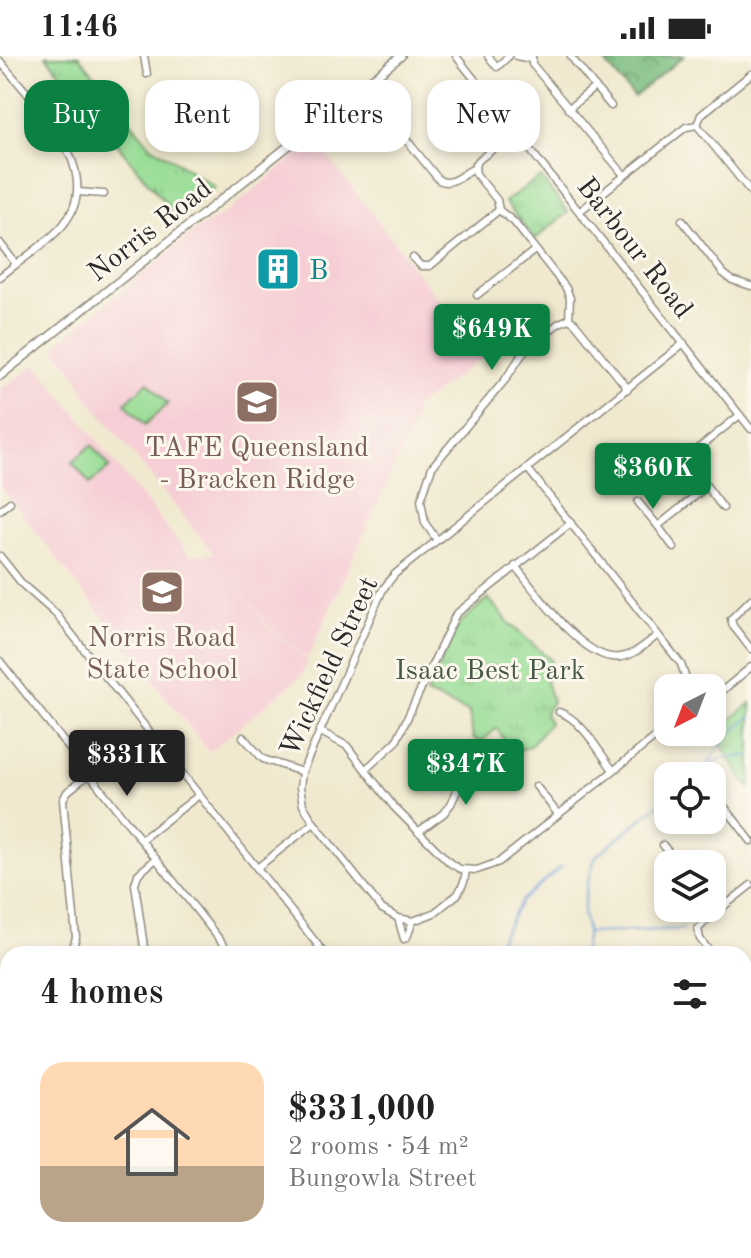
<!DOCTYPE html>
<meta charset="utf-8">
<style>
:root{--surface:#fff;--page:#f2f2f2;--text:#222;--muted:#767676;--accent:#0b8043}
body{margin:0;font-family:"Old Standard TT",serif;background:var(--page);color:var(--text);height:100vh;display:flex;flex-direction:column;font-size:30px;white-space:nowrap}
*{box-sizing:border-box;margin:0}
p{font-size:26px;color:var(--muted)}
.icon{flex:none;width:44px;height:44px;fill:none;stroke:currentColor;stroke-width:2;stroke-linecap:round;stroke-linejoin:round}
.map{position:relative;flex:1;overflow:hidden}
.drawer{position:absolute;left:0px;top:890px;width:752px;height:312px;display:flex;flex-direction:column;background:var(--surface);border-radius:24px 24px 0 0;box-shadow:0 4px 12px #0003}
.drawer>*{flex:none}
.hud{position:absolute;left:24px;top:24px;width:704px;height:72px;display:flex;gap:16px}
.needle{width:52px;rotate:222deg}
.buttons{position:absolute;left:654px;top:618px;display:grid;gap:16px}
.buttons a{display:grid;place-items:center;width:72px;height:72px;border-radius:16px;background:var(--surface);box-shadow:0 4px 12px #0003;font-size:40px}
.price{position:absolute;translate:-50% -68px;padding:0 18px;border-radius:8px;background:var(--accent);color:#fff;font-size:26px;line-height:52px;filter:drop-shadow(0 2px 4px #0008)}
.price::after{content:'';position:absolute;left:50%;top:48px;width:24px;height:18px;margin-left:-12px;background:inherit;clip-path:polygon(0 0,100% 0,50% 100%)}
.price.active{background:#222;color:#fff}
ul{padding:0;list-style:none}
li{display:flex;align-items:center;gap:24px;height:200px;padding:0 40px}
li span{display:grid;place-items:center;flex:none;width:224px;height:160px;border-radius:24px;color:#555}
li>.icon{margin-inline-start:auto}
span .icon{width:96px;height:96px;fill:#fffc;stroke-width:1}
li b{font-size:34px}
h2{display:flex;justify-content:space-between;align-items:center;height:96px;padding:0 40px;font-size:34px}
.tag{padding:0 28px;border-radius:24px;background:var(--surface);box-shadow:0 4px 12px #0003;font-size:28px;line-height:72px}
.tag.active{background:var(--accent);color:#fff}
.status{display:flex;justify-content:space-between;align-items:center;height:56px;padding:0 40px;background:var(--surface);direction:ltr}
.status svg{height:22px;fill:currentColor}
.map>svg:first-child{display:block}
</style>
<div class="status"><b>11:46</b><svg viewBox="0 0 49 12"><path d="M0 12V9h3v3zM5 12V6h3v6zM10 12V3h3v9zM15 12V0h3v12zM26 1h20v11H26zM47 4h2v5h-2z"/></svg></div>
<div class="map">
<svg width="751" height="1202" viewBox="0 0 751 1202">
<defs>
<pattern id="grass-tufts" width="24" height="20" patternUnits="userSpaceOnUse" patternTransform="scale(2)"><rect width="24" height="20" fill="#99dd96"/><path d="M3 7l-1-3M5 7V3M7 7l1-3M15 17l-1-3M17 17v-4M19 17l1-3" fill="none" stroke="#84be81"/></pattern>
<pattern id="forest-crowns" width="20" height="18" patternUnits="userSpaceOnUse" patternTransform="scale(2)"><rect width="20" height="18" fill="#7abc7f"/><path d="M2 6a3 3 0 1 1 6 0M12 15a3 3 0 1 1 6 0" fill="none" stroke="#649968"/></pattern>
</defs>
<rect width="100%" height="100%" fill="#fbf7ec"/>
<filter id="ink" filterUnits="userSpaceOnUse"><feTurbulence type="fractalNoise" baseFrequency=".0125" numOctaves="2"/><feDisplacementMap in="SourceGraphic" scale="16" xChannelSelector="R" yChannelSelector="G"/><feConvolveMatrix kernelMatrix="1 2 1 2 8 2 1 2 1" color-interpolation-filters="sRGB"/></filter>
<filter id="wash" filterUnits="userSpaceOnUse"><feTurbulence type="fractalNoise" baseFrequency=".006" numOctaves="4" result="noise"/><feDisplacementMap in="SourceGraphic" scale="32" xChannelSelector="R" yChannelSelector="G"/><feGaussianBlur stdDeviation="1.8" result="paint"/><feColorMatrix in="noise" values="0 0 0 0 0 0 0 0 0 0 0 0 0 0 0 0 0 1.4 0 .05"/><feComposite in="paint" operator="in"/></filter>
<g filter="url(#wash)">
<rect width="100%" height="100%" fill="#f0e9cf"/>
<polygon fill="#f6cfd6" points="315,84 483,301 415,351 414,366 308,602 270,572 220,507 269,573 308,604 301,620 209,696 0,430 0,332 10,328 36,308 189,499 214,498 87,341 73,314 54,291 196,174 223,159"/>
<g fill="url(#grass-tufts)" stroke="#628460" stroke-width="2">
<polygon points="46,0 79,0 149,88 215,131 178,163"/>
<polygon points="540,121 568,156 535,183 505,146"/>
<polygon points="488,542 510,568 551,604 546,625 552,645 545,657 549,667 530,690 512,697 497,672 481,686 473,682 469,656 426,638 459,568"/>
<polygon points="751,647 751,732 744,726 714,677"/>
</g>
<polygon fill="url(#forest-crowns)" stroke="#527455" stroke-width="2" points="600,0 684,0 634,41"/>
<g fill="#99dd96" stroke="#628460" stroke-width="2">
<polygon points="148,326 168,348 145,369 125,347"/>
<polygon points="92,389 110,411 90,428 72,406"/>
</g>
<polygon fill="#6b9dd6" stroke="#4b6480" stroke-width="2" points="97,1194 192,1194 163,1202 84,1202"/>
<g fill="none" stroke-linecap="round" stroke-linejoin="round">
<g stroke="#6b9dd6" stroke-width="2">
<polyline points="709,706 727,680 751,660"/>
<path d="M693,720c19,-16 33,-21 58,-20"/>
<polyline points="589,877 683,873"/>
<polyline points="492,898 521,845 562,810"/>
<polyline points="583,898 587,877 583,856 587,828 596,800 668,741"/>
<polyline points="338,1194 345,1202"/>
</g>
</g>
</g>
<g filter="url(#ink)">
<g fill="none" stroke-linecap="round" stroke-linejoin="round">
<g stroke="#8e8a7d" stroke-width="9">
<g id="minor">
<polyline points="144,0 147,18"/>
<polyline points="456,0 751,373"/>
<polyline points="488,0 497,11 509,0"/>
<polyline points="516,0 532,3"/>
<polyline points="532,0 532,8 624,119"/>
<path d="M0,5c33,42 109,109 63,164 -17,20 -43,35 -63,52"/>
<polyline points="595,31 611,50"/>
<polyline points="568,53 595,31 571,1"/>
<polyline points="697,69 751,136"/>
<path d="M394,72l16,16 29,36c13,7 23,-7 36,-12"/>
<polyline points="516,75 479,104 475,109 476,118 497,144 499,154 514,166 566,232 570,242 569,263"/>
<polyline points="78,136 104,138"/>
<polyline points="580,155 686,71 697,69 701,59 751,18"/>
<polyline points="682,164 723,217 732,224 751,230"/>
<polyline points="0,187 16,208"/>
<polyline points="413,202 421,210 430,210 499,154"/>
<polyline points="477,239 535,194"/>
<polyline points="528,413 681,608 689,632"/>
<polyline points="638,446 658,470"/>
<polyline points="723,452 687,404 690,399 740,359"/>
<polyline points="0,454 10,446"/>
<polyline points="437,484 425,467 421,444 432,411 505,324 525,294 559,267 569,263 575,267 628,333"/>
<polyline points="674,492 658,470 706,431"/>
<polyline points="0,500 23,529 56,558 325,898"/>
<path d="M515,510c21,25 69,98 106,91 14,-2 26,-14 37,-22"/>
<polyline points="751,543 731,563 733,570 751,593"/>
<polyline points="0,605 231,898"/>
<polyline points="712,638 722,635 751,611"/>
<path d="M559,656c23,7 40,40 54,58"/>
<polyline points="319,675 347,690 394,751 450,807 460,813 477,814 499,806 668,671"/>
<polyline points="243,681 263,703 302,716"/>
<polyline points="366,713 396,686 456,558 571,467"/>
<polyline points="536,730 558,758"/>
<polyline points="717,741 751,785"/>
<polyline points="418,776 444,757 451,748 475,695"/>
<polyline points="141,784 199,739"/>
<polyline points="663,789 678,808"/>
<polyline points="257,812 314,767"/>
<polyline points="466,814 464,826 458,838 434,857 413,865 398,862 382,853 314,767 303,749 300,731 302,716 383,533 395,518 684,287"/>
<polyline points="398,862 404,883 407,881 413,865"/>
<polyline points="71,898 76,881 63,744 67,736 89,718"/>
<polyline points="145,898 135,828 138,818 156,803"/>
<polyline points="712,898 700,883 698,873 709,862 713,853 723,851 751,829"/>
<polyline points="744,917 751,911"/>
<polyline points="0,930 2,1039"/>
<polyline points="744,940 751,949"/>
<polyline points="744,999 751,996"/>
<polyline points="744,1053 751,1055"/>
<polyline points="0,1113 8,1115"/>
<polyline points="744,1153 751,1147"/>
<polyline points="565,1202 575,1194"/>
<polyline points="682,1202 692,1194"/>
</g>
</g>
<g stroke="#8e8a7d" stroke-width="10">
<g id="major">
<polyline points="0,320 401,0"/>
<polyline points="744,1035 751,1037"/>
<polyline points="744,1043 751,1046"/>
<polyline points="0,1127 8,1129"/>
<polyline points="0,1135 8,1138"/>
</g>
</g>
<use href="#minor" stroke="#fff" stroke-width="6"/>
<use href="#major" stroke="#fff" stroke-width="7"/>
</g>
</g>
<defs>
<g id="building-square" transform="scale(2.3)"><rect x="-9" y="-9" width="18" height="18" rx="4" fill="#0f9aa8" stroke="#fbf7ec"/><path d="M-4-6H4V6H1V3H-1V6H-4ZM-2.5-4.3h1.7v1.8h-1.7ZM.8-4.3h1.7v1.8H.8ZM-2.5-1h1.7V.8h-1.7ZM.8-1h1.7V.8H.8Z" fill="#fff"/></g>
<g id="university-square" transform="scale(2.3)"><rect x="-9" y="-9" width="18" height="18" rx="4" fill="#8d6e63" stroke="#fbf7ec"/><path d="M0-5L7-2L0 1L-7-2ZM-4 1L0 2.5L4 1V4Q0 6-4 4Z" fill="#fff"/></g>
<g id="school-square" transform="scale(2.3)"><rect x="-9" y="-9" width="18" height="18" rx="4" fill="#8d6e63" stroke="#fbf7ec"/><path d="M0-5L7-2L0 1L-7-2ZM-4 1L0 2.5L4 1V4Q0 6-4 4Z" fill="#fff"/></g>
</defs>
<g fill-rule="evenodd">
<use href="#building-square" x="278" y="213"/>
<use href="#university-square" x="257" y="346"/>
<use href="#school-square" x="162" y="536"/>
</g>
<g text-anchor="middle" stroke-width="6" stroke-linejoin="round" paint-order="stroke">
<g font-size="28" fill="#2b2b2b" stroke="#fbf7ec">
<text transform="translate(149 173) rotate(-38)" y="10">Norris Road</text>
<text transform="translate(636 191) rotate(52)" y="10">Barbour Road</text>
<text transform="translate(328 610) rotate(-65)" y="10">Wickfield Street</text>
</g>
<g font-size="28" fill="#0d838f" stroke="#fbf7ec" text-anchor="start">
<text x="309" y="223">B</text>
</g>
<g font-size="28" fill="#785e54" stroke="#fbf7ec">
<text x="257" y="400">TAFE Queensland<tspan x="257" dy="32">- Bracken Ridge</tspan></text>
<text x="162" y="590">Norris Road<tspan x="162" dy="32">State School</tspan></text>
</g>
<g font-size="28" fill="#465846" stroke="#fbf7ec">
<text x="490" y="623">Isaac Best Park</text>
</g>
</g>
</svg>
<div class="buttons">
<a><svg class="needle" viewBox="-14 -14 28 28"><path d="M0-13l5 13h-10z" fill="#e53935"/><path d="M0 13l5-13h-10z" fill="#767676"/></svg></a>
<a><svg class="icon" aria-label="locate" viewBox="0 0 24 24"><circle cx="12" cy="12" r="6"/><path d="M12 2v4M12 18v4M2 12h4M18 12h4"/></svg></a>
<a><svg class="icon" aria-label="layers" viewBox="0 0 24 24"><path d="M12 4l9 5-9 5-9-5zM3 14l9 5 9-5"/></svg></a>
</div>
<b class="price" style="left:492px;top:316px">$649K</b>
<b class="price" style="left:653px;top:455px">$360K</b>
<b class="price active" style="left:127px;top:742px">$331K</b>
<b class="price" style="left:466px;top:751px">$347K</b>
<div class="hud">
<a class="tag active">Buy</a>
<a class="tag">Rent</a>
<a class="tag">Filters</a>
<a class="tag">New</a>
</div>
<section class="drawer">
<h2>4 homes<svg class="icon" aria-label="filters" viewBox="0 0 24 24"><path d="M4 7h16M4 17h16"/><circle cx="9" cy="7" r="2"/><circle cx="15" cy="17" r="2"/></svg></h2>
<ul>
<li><span style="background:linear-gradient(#ffd9b3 65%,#b9a48a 0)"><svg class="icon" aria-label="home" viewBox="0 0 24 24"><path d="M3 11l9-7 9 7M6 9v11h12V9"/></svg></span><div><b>$331,000</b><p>2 rooms · 54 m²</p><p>Bungowla Street</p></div></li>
</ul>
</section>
</div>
